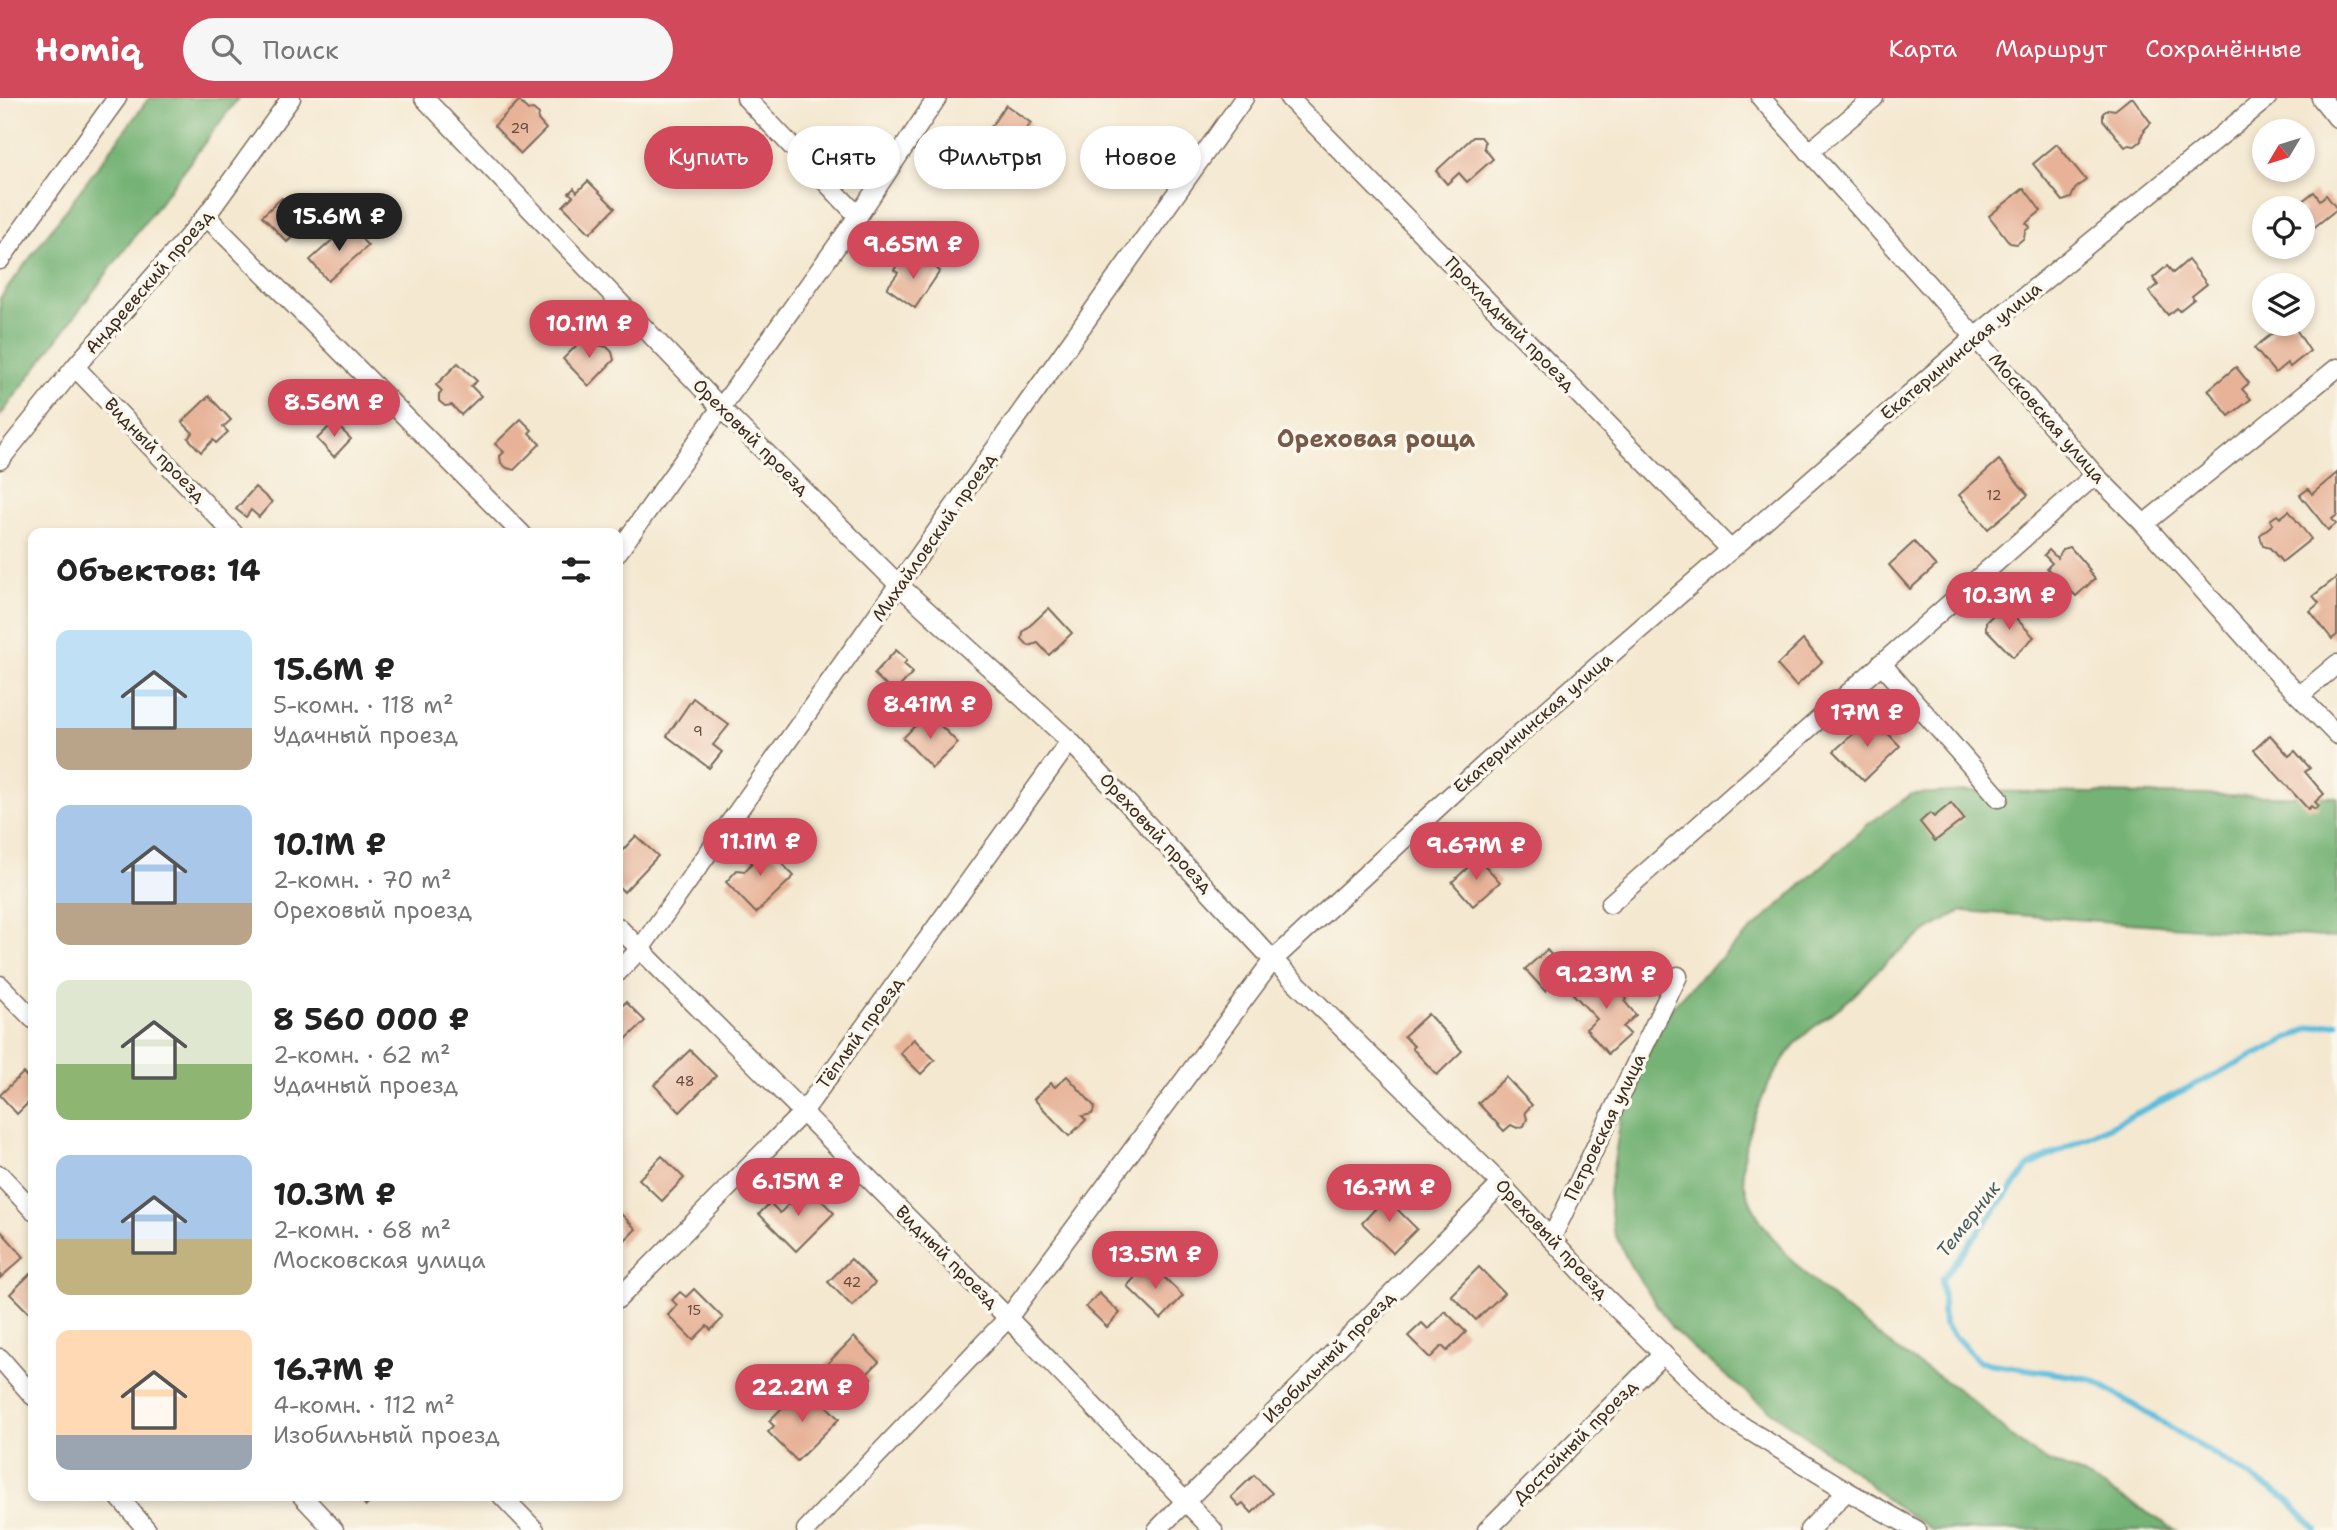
<!DOCTYPE html>
<html lang="ru">
<meta charset="utf-8">
<style>
:root{--surface:#fff;--page:#f6f6f6;--text:#222;--muted:#767676;--accent:#d1495b}
body{margin:0;font-family:"Shantell Sans",sans-serif;background:var(--page);color:var(--text);height:100vh;display:flex;flex-direction:column;font-size:26px;white-space:nowrap}
*{box-sizing:border-box;margin:0}
p{font-size:23px;color:var(--muted)}
.icon{flex:none;width:38px;height:38px;fill:none;stroke:currentColor;stroke-width:2;stroke-linecap:round;stroke-linejoin:round}
.map{position:relative;flex:1;overflow:hidden}
.drawer{position:absolute;left:28px;top:430px;width:595px;height:973px;display:flex;flex-direction:column;background:var(--surface);border-radius:14px;box-shadow:0 4px 10px #0003}
.drawer>*{flex:none}
.banner{position:absolute;left:644px;top:28px;width:665px;height:63px;display:flex;gap:14px}
.needle{width:46px;rotate:232deg}
.fabs{position:absolute;left:2252px;top:21px;display:grid;gap:14px}
.fabs a{display:grid;place-items:center;width:63px;height:63px;border-radius:50%;background:var(--surface);box-shadow:0 4px 10px #0003;font-size:35px}
.price{position:absolute;translate:-50% -60px;padding:0 16px;border-radius:24px;background:var(--accent);color:#fff;font-size:23px;line-height:46px;filter:drop-shadow(0 2px 4px #0008)}
.price::after{content:'';position:absolute;left:50%;top:42px;width:21px;height:16px;margin-left:-10px;background:inherit;clip-path:polygon(0 0,100% 0,50% 100%)}
.price.selected{background:#222;color:#fff}
ul{padding:0;list-style:none}
li{display:flex;align-items:center;gap:21px;height:175px;padding:0 28px}
li span{display:grid;place-items:center;flex:none;width:196px;height:140px;border-radius:14px;color:#555}
li>.icon{margin-inline-start:auto}
span .icon{width:84px;height:84px;fill:#fffc;stroke-width:1}
li b{font-size:30px}
h2{display:flex;justify-content:space-between;align-items:center;height:84px;padding:0 28px;font-size:30px}
.chip{padding:0 24px;border-radius:32px;background:var(--surface);box-shadow:0 4px 10px #0003;font-size:24px;line-height:63px}
.chip.selected{background:var(--accent);color:#fff}
header{display:flex;align-items:center;gap:42px;box-sizing:border-box;height:98px;padding:0 35px;background:var(--accent);color:#fff}
header strong{font-size:33px}
nav{display:flex;gap:38px;margin-inline-start:auto;font-size:24px}
.search{width:490px;height:63px;background:var(--page);display:flex;align-items:center;gap:18px;box-sizing:border-box;padding:0 24px;border-radius:38px;color:var(--muted);font-size:26px}
.map>svg:first-child{display:block}
</style>
<header>
<strong>Homiq</strong>
<div class="search"><svg class="icon" aria-label="search" viewBox="0 0 24 24"><circle cx="10" cy="10" r="6"/><path d="M15 15l6 6"/></svg>Поиск</div>
<nav><a>Карта</a><a>Маршрут</a><a>Сохранённые</a></nav>
</header>
<div class="map">
<svg width="2337" height="1432" viewBox="0 0 2337 1432">
<rect width="100%" height="100%" fill="#fbf7ec"/>
<filter id="ink" filterUnits="userSpaceOnUse"><feTurbulence type="fractalNoise" baseFrequency=".0143" numOctaves="2"/><feDisplacementMap in="SourceGraphic" scale="14" xChannelSelector="R" yChannelSelector="G"/><feConvolveMatrix kernelMatrix="1 2 1 2 8 2 1 2 1" color-interpolation-filters="sRGB"/></filter>
<filter id="wash" filterUnits="userSpaceOnUse"><feTurbulence type="fractalNoise" baseFrequency=".00686" numOctaves="4" result="noise"/><feDisplacementMap in="SourceGraphic" scale="28" xChannelSelector="R" yChannelSelector="G"/><feGaussianBlur stdDeviation="1.57" result="paint"/><feColorMatrix in="noise" values="0 0 0 0 0 0 0 0 0 0 0 0 0 0 0 0 0 1.4 0 .05"/><feComposite in="paint" operator="in"/></filter>
<g filter="url(#wash)">
<rect width="100%" height="100%" fill="#f4e8d0"/>
<g fill="#74b274" stroke="#586e49" stroke-width="2">
<polygon points="149,0 238,0 0,318 0,200"/>
<path d="M1969,693l368,6v141l-375,-27c-32,16 -60,36 -86,61 -9,8 -16,18 -25,26 -17,15 -38,27 -54,44 -26,29 -55,90 -54,129 1,65 110,146 159,182 20,14 42,26 62,41 28,21 50,50 82,66 11,6 23,8 34,14 33,17 64,37 96,56h-244l-47,-32 -30,-26 -94,-68 -61,-49 -28,-27 -42,-63 -17,-35 -4,-38 13,-80 15,-37 34,-67 25,-27 171,-156 45,-31z"/>
</g>
<g fill="none" stroke-linecap="round" stroke-linejoin="round">
<polyline stroke="#5cbcdb" stroke-width="6" points="2316,1432 2287,1401 2091,1281 1980,1264 1944,1227 1942,1181 2029,1068 2310,930 2337,925"/>
</g>
<g id="blocks">
<g fill="#e7b297">
<polygon points="2130,0 2133,0 2151,25 2144,32 2145,33 2142,36 2141,43 2135,48 2129,47 2125,49 2103,22 2103,15 2109,11 2115,12"/>
<polygon points="519,3 528,12 533,11 539,16 538,22 546,31 521,56 494,28"/>
<polygon points="1006,7 1031,25 992,78 968,61"/>
<polygon points="1473,39 1481,39 1485,44 1484,50 1493,61 1467,84 1459,75 1447,86 1436,73"/>
<polygon points="2057,46 2086,82 2075,91 2071,100 2063,103 2033,66"/>
<polygon points="588,83 615,110 590,135 563,108 573,98 569,95 574,90 577,94"/>
<polygon points="2024,90 2041,113 2026,125 2030,129 2025,133 2024,140 2017,146 2010,145 1989,118"/>
<polygon points="2314,94 2320,102 2326,97 2337,111 2307,135 2303,131 2303,110 2293,110"/>
<polygon points="282,100 307,125 287,144 262,118"/>
<polygon points="349,127 368,148 328,183 310,162"/>
<polygon points="919,159 940,173 915,210 887,190 898,175 894,172 900,163 911,171"/>
<polygon points="2188,162 2207,186 2192,198 2194,201 2179,213 2177,210 2168,217 2149,194 2158,187 2153,180 2167,168 2173,175"/>
<polygon points="2269,226 2297,226 2297,233 2310,253 2290,269 2287,265 2275,275 2254,250 2273,235 2267,228"/>
<polygon points="585,239 596,250 598,247 607,249 612,254 614,262 589,288 563,261"/>
<polygon points="458,265 477,283 471,288 481,298 461,317 452,307 445,308 439,303 439,296 442,293 436,287"/>
<polygon points="2236,269 2249,285 2242,291 2251,301 2229,318 2208,292"/>
<polygon points="209,298 231,322 223,329 228,334 216,345 213,342 201,354 188,340 193,335 182,324"/>
<polygon points="521,321 532,332 529,335 540,346 514,372 507,370 501,365 500,358 504,354 495,346"/>
<polygon points="334,324 351,341 334,359 317,341"/>
<polygon points="1999,362 2028,397 1988,431 1959,397"/>
<polygon points="2337,375 2337,417 2332,421 2336,426 2328,432 2300,397 2308,391 2312,396"/>
<polygon points="255,389 272,404 259,419 251,412 246,419 236,411"/>
<polygon points="2289,413 2311,441 2282,464 2270,450 2263,448 2260,437 2273,426 2270,422 2277,417 2280,420"/>
<polygon points="1914,444 1936,468 1910,491 1889,467"/>
<polygon points="2070,449 2090,472 2088,473 2095,481 2076,498 2069,491 2068,493 2047,470 2052,465 2044,457 2049,452 2057,460 2063,451"/>
<polygon points="2337,479 2337,537 2332,541 2310,513 2319,505 2313,498"/>
<polygon points="1049,510 1072,535 1049,557 1038,545 1029,548 1022,541 1023,534"/>
<polygon points="2007,511 2034,539 2013,559 1986,531 1986,524 1992,518 1999,518"/>
<polygon points="1803,542 1822,564 1796,588 1777,567"/>
<polygon points="896,552 907,562 904,566 913,574 894,595 874,576"/>
<polygon points="693,600 729,627 713,647 722,654 709,670 667,638"/>
<polygon points="928,615 958,645 932,670 903,640"/>
<polygon points="1872,619 1900,648 1864,683 1834,653"/>
<polygon points="2270,637 2289,658 2295,653 2310,670 2305,674 2324,696 2315,704 2319,708 2315,711 2311,708 2308,711 2254,652"/>
<polygon points="1951,705 1964,721 1935,743 1920,724 1930,715 1934,719"/>
<polygon points="636,738 658,758 624,794 618,788 618,757"/>
<polygon points="755,746 763,746 794,778 756,815 726,784 737,772 745,773 752,765 748,761 748,753"/>
<polygon points="1478,760 1500,784 1473,808 1452,784"/>
<polygon points="1547,852 1566,874 1545,893 1525,871"/>
<polygon points="1600,871 1613,885 1610,888 1617,896 1620,893 1627,901 1625,904 1636,917 1623,929 1630,936 1608,956 1586,931 1597,921 1573,896"/>
<polygon points="626,904 645,923 625,942 618,935 618,912"/>
<polygon points="1428,916 1462,953 1437,977 1412,950 1414,948 1404,938"/>
<polygon points="914,941 935,962 921,976 900,955"/>
<polygon points="690,952 716,978 680,1014 654,987"/>
<polygon points="23,975 33,986 33,1000 17,1016 0,997"/>
<polygon points="1067,978 1095,1009 1092,1016 1082,1018 1086,1022 1069,1038 1034,1001 1051,985 1055,989"/>
<polygon points="1506,979 1532,1007 1525,1014 1527,1021 1524,1028 1517,1030 1511,1027 1504,1033 1478,1005"/>
<polygon points="662,1058 684,1080 662,1103 639,1081"/>
<polygon points="807,1088 834,1115 796,1153 759,1116 770,1105 780,1115"/>
<polygon points="1380,1094 1417,1131 1393,1155 1362,1125 1376,1110 1370,1104"/>
<polygon points="618,1113 636,1131 618,1149"/>
<polygon points="0,1132 24,1159 0,1180"/>
<polygon points="851,1161 875,1185 852,1208 828,1184"/>
<polygon points="1149,1164 1183,1198 1161,1221 1127,1188"/>
<polygon points="1479,1169 1504,1195 1476,1222 1451,1197"/>
<polygon points="33,1173 33,1219 10,1196"/>
<polygon points="694,1191 723,1220 711,1232 707,1228 693,1242 668,1217 677,1207 672,1202 680,1194 686,1199"/>
<polygon points="1099,1195 1120,1215 1107,1229 1086,1209"/>
<polygon points="1445,1213 1466,1234 1447,1253 1442,1248 1430,1260 1408,1238 1422,1225 1428,1231"/>
<polygon points="854,1239 879,1264 867,1276 872,1280 857,1295 853,1291 843,1302 817,1276"/>
<polygon points="799,1293 806,1301 813,1294 839,1321 797,1363 768,1334 774,1328 769,1323"/>
<polygon points="1254,1377 1272,1395 1252,1415 1243,1405 1239,1408 1231,1399"/>
<polygon points="358,1398 377,1398 366,1408"/>
</g>
</g>
</g>
<g filter="url(#ink)">
<use href="#blocks" fill-opacity="0" stroke="#7c6c5c" stroke-width="2"/>
<g fill="none" stroke-linecap="round" stroke-linejoin="round">
<g stroke="#7c6c5c" stroke-width="21">
<g id="street">
<polyline points="424,0 721,310 900,488 1070,643 1273,862 1501,1086 1600,1194 1663,1256 1729,1320 1847,1393 1917,1432"/>
<polyline points="746,0 858,118"/>
<polyline points="1289,0 1731,452"/>
<polyline points="1761,0 1975,239 2095,377 2144,426 2279,577 2337,637"/>
<polyline points="2321,0 2337,20"/>
<polyline points="1809,54 1874,0"/>
<polyline points="206,118 522,436"/>
<polyline points="0,162 117,0"/>
<polyline points="75,269 234,436"/>
<polyline points="0,362 75,269 206,118 291,0"/>
<polyline points="2144,426 2337,270"/>
<polyline points="618,454 858,118 937,0"/>
<polyline points="1881,565 1999,700"/>
<polyline points="2299,598 2337,566"/>
<polyline points="1610,806 2095,377"/>
<polyline points="618,829 1008,1220 1213,1432"/>
<polyline points="618,874 640,851 1244,0"/>
<polyline points="0,887 33,921"/>
<polyline points="0,1077 33,1112"/>
<polyline points="1551,1141 1678,878"/>
<polyline points="618,1201 803,1014 1070,643"/>
<polyline points="0,1260 33,1298"/>
<polyline points="118,1398 147,1432"/>
<polyline points="302,1398 334,1432"/>
<polyline points="502,1398 535,1432"/>
<polyline points="806,1432 1008,1220 1273,862 1485,666 1975,239 2267,0"/>
<polyline points="1157,1432 1501,1086"/>
<polyline points="1487,1432 1663,1256"/>
<polyline points="1809,1432 1847,1393"/>
</g>
</g>
<use href="#street" stroke="#fff" stroke-width="18"/>
</g>
</g>
<g text-anchor="middle" stroke-width="7" stroke-linejoin="round" paint-order="stroke">
<g font-size="14" fill="#664c3c">
<text x="520" y="35">29</text>
<text x="1994" y="402">12</text>
<text x="698" y="638">9</text>
<text x="685" y="988">48</text>
<text x="852" y="1189">42</text>
<text x="694" y="1217">15</text>
</g>
<g font-size="18" fill="#3b2a1e" stroke="#fbf7ec">
<text transform="translate(149 184) rotate(-49)" y="6">Андреевский проезд</text>
<text transform="translate(1510 226) rotate(46)" y="6">Прохладный проезд</text>
<text transform="translate(1961 253) rotate(-40)" y="6">Екатерининская улица</text>
<text transform="translate(2047 320) rotate(49)" y="6">Московская улица</text>
<text transform="translate(751 339) rotate(45)" y="6">Ореховый проезд</text>
<text transform="translate(155 352) rotate(46)" y="6">Видный проезд</text>
<text transform="translate(934 439) rotate(-55)" y="6">Михайловский проезд</text>
<text transform="translate(1533 625) rotate(-41)" y="6">Екатерининская улица</text>
<text transform="translate(1156 735) rotate(47)" y="6">Ореховый проезд</text>
<text transform="translate(860 935) rotate(-54)" y="6">Тёплый проезд</text>
<text transform="translate(1605 1029) rotate(-64)" y="6">Петровская улица</text>
<text transform="translate(1552 1141) rotate(47)" y="6">Ореховый проезд</text>
<text transform="translate(947 1159) rotate(45)" y="6">Видный проезд</text>
<text transform="translate(1329 1259) rotate(-45)" y="6">Изобильный проезд</text>
<text transform="translate(1575 1344) rotate(-45)" y="6">Достойный проезд</text>
</g>
<g font-size="19" font-style="italic" fill="#475d60" stroke="#fbf7ec">
<text transform="translate(1968 1121) rotate(-52)" y="7">Темерник</text>
</g>
<g font-size="24" font-weight="bold" fill="#775a48" stroke="#fbf7ec">
<text x="1376" y="349">Ореховая роща</text>
</g>
</g>
</svg>
<div class="fabs">
<a><svg class="needle" viewBox="-14 -14 28 28"><path d="M0-13l5 13h-10z" fill="#e53935"/><path d="M0 13l5-13h-10z" fill="#767676"/></svg></a>
<a><svg class="icon" aria-label="locate" viewBox="0 0 24 24"><circle cx="12" cy="12" r="6"/><path d="M12 2v4M12 18v4M2 12h4M18 12h4"/></svg></a>
<a><svg class="icon" aria-label="layers" viewBox="0 0 24 24"><path d="M12 4l9 5-9 5-9-5zM3 14l9 5 9-5"/></svg></a>
</div>
<b class="price selected" style="left:339px;top:155px">15.6M ₽</b>
<b class="price" style="left:913px;top:183px">9.65M ₽</b>
<b class="price" style="left:589px;top:262px">10.1M ₽</b>
<b class="price" style="left:334px;top:341px">8.56M ₽</b>
<b class="price" style="left:2009px;top:534px">10.3M ₽</b>
<b class="price" style="left:930px;top:643px">8.41M ₽</b>
<b class="price" style="left:1867px;top:651px">17M ₽</b>
<b class="price" style="left:760px;top:780px">11.1M ₽</b>
<b class="price" style="left:1476px;top:784px">9.67M ₽</b>
<b class="price" style="left:1606px;top:913px">9.23M ₽</b>
<b class="price" style="left:798px;top:1120px">6.15M ₽</b>
<b class="price" style="left:1389px;top:1126px">16.7M ₽</b>
<b class="price" style="left:1155px;top:1193px">13.5M ₽</b>
<b class="price" style="left:802px;top:1326px">22.2M ₽</b>
<div class="banner">
<a class="chip selected">Купить</a>
<a class="chip">Снять</a>
<a class="chip">Фильтры</a>
<a class="chip">Новое</a>
</div>
<section class="drawer">
<h2>Объектов: 14<svg class="icon" aria-label="filters" viewBox="0 0 24 24"><path d="M4 7h16M4 17h16"/><circle cx="9" cy="7" r="2"/><circle cx="15" cy="17" r="2"/></svg></h2>
<ul>
<li><span style="background:linear-gradient(#bfe0f5 70%,#b9a48a 0)"><svg class="icon" aria-label="home" viewBox="0 0 24 24"><path d="M3 11l9-7 9 7M6 9v11h12V9"/></svg></span><div><b>15.6M ₽</b><p>5-комн. · 118 m²</p><p>Удачный проезд</p></div></li>
<li><span style="background:linear-gradient(#a9c7e8 70%,#b9a48a 0)"><svg class="icon" aria-label="home" viewBox="0 0 24 24"><path d="M3 11l9-7 9 7M6 9v11h12V9"/></svg></span><div><b>10.1M ₽</b><p>2-комн. · 70 m²</p><p>Ореховый проезд</p></div></li>
<li><span style="background:linear-gradient(#dfe7d0 60%,#8fb573 0)"><svg class="icon" aria-label="home" viewBox="0 0 24 24"><path d="M3 11l9-7 9 7M6 9v11h12V9"/></svg></span><div><b>8 560 000 ₽</b><p>2-комн. · 62 m²</p><p>Удачный проезд</p></div></li>
<li><span style="background:linear-gradient(#a9c7e8 60%,#c2b280 0)"><svg class="icon" aria-label="home" viewBox="0 0 24 24"><path d="M3 11l9-7 9 7M6 9v11h12V9"/></svg></span><div><b>10.3M ₽</b><p>2-комн. · 68 m²</p><p>Московская улица</p></div></li>
<li><span style="background:linear-gradient(#ffd9b3 75%,#9aa5b1 0)"><svg class="icon" aria-label="home" viewBox="0 0 24 24"><path d="M3 11l9-7 9 7M6 9v11h12V9"/></svg></span><div><b>16.7M ₽</b><p>4-комн. · 112 m²</p><p>Изобильный проезд</p></div></li>
</ul>
</section>
</div>
